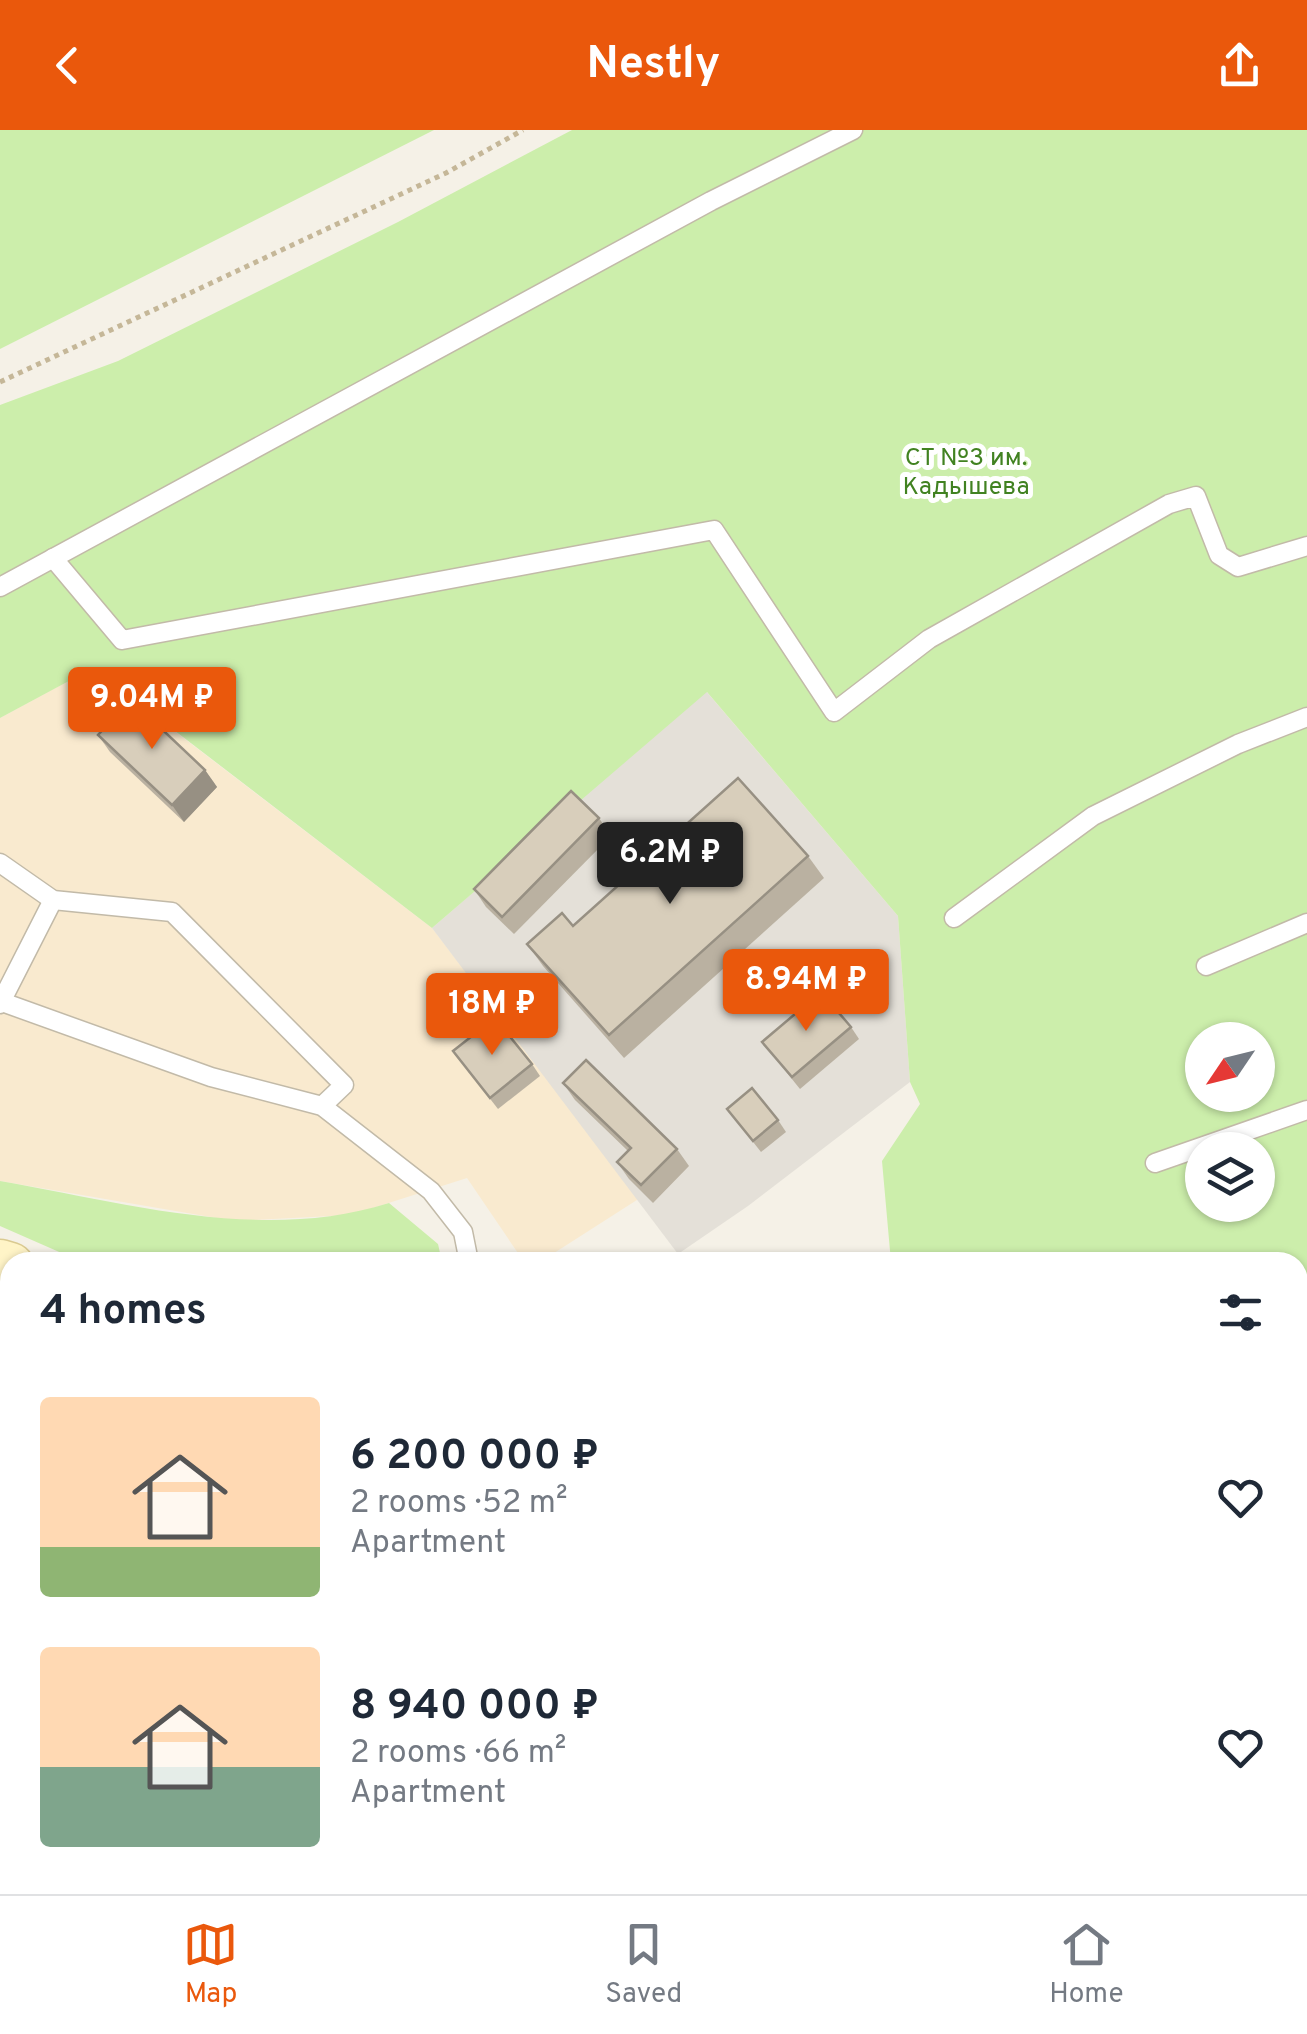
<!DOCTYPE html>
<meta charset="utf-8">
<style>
:root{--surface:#fff;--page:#f6f6f7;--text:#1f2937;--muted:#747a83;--line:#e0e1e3;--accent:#ea580c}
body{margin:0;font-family:Overpass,sans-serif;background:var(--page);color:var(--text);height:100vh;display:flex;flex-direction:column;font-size:38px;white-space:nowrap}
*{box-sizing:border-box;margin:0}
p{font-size:32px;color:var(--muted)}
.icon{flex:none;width:55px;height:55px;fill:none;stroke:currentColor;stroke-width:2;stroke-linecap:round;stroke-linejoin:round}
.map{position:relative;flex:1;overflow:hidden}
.sheet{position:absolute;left:0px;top:1122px;width:1308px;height:642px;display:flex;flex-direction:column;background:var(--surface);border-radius:30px 30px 0 0;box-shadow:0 2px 8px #0004}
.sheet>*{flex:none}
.needle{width:65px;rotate:235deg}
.controls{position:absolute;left:1185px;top:892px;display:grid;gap:20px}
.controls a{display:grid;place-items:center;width:90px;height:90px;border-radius:50%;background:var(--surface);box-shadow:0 2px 8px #0004;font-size:50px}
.price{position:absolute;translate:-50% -85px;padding:0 22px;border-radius:10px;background:var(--accent);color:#fff;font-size:32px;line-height:65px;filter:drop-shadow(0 2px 5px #0008)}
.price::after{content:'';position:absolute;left:50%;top:60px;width:30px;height:22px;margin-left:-15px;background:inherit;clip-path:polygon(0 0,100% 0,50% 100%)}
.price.selected{background:#222;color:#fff}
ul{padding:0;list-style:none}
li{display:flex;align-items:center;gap:30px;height:250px;padding:0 40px}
li span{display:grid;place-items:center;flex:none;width:280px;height:200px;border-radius:10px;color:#555}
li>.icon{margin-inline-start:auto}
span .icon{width:120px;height:120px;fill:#fffc;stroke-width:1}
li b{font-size:42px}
h2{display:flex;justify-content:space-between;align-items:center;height:120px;padding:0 40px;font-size:42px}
header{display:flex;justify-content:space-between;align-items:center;height:130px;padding:0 40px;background:var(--accent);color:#fff;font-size:45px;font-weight:700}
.tabs{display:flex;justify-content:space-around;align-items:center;height:140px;border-top:2px solid var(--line);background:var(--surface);font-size:28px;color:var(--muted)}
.tabs a{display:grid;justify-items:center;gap:5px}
.tabs .selected{color:var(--accent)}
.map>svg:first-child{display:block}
</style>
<header><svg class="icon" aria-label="back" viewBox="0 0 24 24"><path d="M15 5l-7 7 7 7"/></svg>Nestly<svg class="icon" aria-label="share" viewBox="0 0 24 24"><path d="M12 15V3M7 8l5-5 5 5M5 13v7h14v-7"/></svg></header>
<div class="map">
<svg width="1307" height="1764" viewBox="0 0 1307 1764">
<rect width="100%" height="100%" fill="#f5f1e7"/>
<g fill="#eae4d4">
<polygon points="0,1307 10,1307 10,1755 98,1755 85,1764 0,1764"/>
<polygon points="215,1755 776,1755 785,1764 205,1764"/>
</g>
<polygon fill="#f9eacf" points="92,538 432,798 640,1068 540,1132 524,1132 467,1048 351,1085 234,1091 0,1051 0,588"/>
<g fill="#e4e0d8">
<polygon points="706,561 898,786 910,952 748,1076 678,1124 432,798"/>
<polygon points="1298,1275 1307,1275 1307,1764 940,1764 933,1755 1298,1755"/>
</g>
<g fill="#cceeab" fill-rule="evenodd">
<polygon points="0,0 434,0 0,219"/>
<path d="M572,0h735v1164l-9,2v-34h-407l-9,-101 38,-57 -10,-22 -12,-166 -191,-224 -275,236 -339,-260 -93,50v-313l118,-44 280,-139zM1202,910h56v55h-56zM1202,1020h56v55h-56z"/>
<path d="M0,1051c126,22 263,62 389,22l49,41 4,18h-360l-82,-36z"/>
</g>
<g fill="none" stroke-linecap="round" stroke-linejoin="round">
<g stroke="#c2baa8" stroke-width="21">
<g id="lane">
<polyline points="53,428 122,510 714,400 834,582 929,509 1169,374 1196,366 1219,425 1238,437 1307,416"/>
<polyline points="0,457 711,71 853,0"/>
<polyline points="0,733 53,770 172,782 344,955 322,976"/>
<polyline points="954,788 1093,686 1238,614 1307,587"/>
<polyline points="1206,836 1307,793"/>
<polyline points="2,872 211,947 322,976 431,1061 463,1102 469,1132"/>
<polyline points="0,874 53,770"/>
<polyline points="1155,1033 1307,980"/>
<polyline points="629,1755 638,1764"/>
</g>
</g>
<g stroke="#daca91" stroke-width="51">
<g id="secondary">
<polyline points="0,1134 10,1137"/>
<polyline points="1298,1232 1307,1232"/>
<polyline points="843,1755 852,1764"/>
</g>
</g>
<g stroke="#c5b798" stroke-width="5" stroke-dasharray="5 5" stroke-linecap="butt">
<polyline points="0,252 446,43 523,0"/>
<polyline points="0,1216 10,1218"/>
</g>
<use href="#lane" stroke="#fff" stroke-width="18"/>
<use href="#secondary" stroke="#fff4c7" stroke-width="48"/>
</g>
<g fill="#bab1a1">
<polygon points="98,605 205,640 217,657 184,692 110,622"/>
<polygon points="599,688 611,706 514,804 486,777 474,759"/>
<polygon points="808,726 824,748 624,928 543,836 527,814 573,796"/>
<polygon points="851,897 859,909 800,959 762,912"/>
<polygon points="453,921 532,934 540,946 498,979"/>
<polygon points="563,953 677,1019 689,1036 653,1073 629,1049 617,1032 628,1021 575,970"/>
<polygon points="727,979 778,990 786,1002 761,1022"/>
<polygon points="0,1311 10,1319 10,1375 0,1374"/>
<polygon points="1298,1449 1307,1456 1307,1495 1298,1495"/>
<polygon points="1307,1508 1307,1567 1298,1557 1298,1518"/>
<polygon points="44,1755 51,1764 0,1764"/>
<polygon points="219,1755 365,1755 355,1764 209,1764"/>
<polygon points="699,1755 778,1755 787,1764 707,1764"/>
</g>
<g fill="#979083">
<polygon points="205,640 217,657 184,692 172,675"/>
<polygon points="4,1311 10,1319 10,1375 2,1363"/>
</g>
<g fill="#d8cebb" stroke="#979083" stroke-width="2.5">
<polygon points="131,570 205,640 172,675 98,605"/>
<polygon points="738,648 808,726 609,905 527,814 562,783 573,796"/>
<polygon points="571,661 599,688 502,787 474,759"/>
<polygon points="821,862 851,897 792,947 762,912"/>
<polygon points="495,888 532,934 490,968 453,921"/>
<polygon points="586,930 677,1019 641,1055 617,1032 631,1018 563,953"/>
<polygon points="752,958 778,990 753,1011 727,979"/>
<rect x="1302" y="1252" width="5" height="77"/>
<polygon points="0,1311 4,1311 2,1363 0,1363"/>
<polygon points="1298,1449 1307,1456 1307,1489 1298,1489"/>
<polygon points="1307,1508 1307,1562 1298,1552 1298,1518"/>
<polygon points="1298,1597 1307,1608 1307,1705 1298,1695"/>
<polygon points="3,1708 10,1716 10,1755 44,1755 45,1756 36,1764 0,1764 0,1710"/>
<polygon points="219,1755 308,1755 298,1764 209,1764"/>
<polygon points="705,1755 778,1755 787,1764 714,1764"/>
<polygon points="932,1755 981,1755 988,1764 940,1764"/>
<polygon points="1078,1755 1150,1755 1157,1764 1085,1764"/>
<polygon points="1204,1755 1244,1755 1250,1764 1210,1764"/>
</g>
<g text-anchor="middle" stroke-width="10" stroke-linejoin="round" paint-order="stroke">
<g font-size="25" fill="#418221" stroke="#fff">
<text x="966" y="335">СТ №3 им.<tspan x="966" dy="29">Кадышева</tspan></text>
</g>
</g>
</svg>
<div class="controls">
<a><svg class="needle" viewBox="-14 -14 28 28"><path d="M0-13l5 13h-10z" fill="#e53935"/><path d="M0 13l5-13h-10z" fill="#747a83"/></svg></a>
<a><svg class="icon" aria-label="layers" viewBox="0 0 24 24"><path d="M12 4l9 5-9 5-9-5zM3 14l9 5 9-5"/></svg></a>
</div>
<b class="price" style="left:152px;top:622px">9.04M ₽</b>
<b class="price selected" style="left:670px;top:777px">6.2M ₽</b>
<b class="price" style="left:806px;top:904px">8.94M ₽</b>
<b class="price" style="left:492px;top:928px">18M ₽</b>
<section class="sheet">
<h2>4 homes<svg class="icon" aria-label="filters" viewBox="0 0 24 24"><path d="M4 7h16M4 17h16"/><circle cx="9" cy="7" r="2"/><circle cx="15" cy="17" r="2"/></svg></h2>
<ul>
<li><span style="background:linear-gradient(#ffd9b3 75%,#8fb573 0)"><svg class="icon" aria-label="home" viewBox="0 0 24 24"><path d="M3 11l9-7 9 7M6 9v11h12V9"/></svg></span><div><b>6 200 000 ₽</b><p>2 rooms · 52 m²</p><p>Apartment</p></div><svg class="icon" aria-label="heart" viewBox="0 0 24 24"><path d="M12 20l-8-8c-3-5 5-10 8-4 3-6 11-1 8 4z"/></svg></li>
<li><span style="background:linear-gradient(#ffd9b3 60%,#7fa58c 0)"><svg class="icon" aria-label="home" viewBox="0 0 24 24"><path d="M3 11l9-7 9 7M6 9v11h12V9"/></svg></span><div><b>8 940 000 ₽</b><p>2 rooms · 66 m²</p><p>Apartment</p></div><svg class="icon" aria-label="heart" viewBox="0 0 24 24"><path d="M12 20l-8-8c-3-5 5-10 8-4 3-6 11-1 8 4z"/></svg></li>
</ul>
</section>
</div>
<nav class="tabs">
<a class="selected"><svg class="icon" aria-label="map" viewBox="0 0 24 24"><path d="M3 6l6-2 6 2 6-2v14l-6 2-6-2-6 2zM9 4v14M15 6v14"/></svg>Map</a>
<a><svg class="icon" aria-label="saved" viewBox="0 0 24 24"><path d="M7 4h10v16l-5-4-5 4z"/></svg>Saved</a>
<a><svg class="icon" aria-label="home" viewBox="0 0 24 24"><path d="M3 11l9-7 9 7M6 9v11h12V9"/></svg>Home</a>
</nav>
